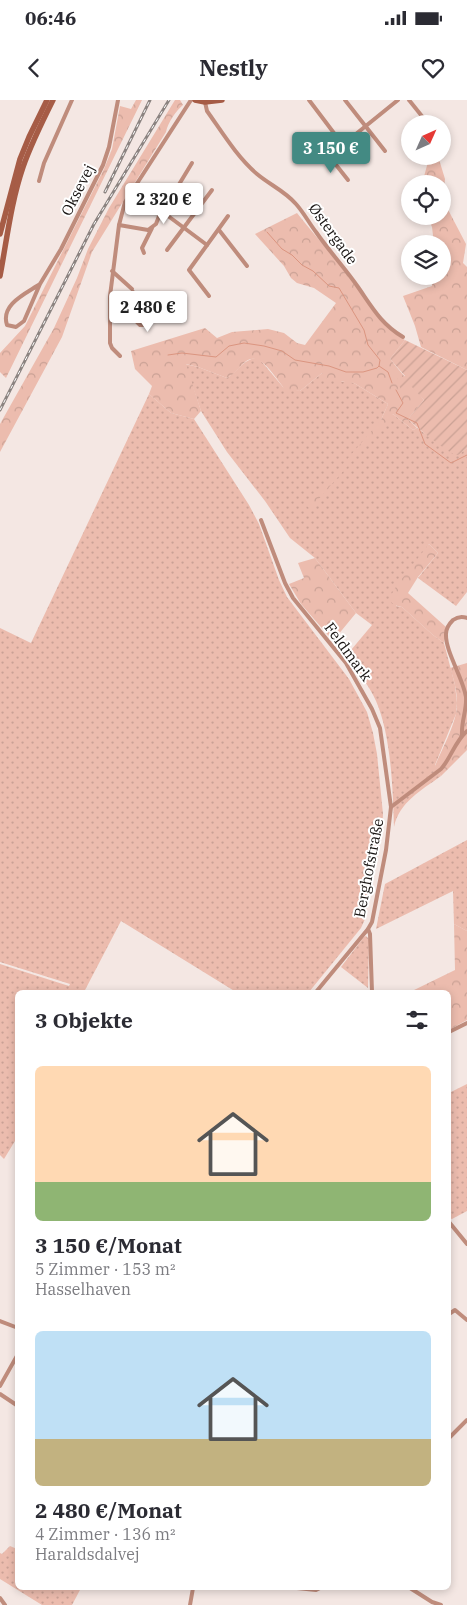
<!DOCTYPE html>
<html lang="de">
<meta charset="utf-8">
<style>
:root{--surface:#fff;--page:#f7f7f7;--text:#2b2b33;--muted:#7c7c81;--accent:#438a83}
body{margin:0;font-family:"IBM Plex Serif",serif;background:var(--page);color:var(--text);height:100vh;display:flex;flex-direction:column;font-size:19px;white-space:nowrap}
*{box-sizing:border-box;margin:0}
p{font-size:16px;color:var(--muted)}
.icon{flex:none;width:28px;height:28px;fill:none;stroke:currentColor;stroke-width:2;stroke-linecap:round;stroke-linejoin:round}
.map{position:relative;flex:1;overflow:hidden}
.drawer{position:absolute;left:15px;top:890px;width:436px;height:600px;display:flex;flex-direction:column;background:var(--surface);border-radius:8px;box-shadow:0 2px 8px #0003}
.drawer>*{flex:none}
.needle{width:32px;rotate:45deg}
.buttons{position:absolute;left:401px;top:15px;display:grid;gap:10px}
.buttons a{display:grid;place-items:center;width:50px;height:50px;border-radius:50%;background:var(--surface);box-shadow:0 2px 8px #0003;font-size:25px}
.price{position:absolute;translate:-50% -42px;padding:0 11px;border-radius:5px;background:#fff;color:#222;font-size:16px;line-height:32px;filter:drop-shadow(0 1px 2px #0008)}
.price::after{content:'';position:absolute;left:50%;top:30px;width:15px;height:11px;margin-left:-8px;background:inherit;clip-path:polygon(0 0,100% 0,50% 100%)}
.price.current{background:var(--accent);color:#fff}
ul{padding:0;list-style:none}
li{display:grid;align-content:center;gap:10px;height:265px;padding:0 20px}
li span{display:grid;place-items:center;height:155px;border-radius:8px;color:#555}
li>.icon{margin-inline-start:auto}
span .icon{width:90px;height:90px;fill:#fffc;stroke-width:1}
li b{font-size:21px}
h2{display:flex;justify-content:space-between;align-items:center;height:60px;padding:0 20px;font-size:21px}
.status{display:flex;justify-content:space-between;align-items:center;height:35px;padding:0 25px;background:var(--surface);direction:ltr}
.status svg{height:14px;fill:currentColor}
header{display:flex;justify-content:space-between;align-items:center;height:65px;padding:0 20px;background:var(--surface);font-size:22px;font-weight:700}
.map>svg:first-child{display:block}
</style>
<div class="status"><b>06:46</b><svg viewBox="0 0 49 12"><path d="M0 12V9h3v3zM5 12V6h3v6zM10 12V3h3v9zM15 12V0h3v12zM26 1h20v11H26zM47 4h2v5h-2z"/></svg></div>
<header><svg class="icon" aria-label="back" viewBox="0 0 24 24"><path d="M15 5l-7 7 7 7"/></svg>Nestly<svg class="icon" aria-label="heart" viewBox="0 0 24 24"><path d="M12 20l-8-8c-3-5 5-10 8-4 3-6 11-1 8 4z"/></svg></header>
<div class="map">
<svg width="467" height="1505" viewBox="0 0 467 1505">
<defs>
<pattern id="grass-dots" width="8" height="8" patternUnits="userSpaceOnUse" patternTransform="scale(1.25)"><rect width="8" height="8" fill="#ecbcae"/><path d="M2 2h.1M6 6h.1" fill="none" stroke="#caa195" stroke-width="1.8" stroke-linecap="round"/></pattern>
<pattern id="forest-crowns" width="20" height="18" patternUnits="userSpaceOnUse" patternTransform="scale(1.25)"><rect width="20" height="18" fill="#ecbcae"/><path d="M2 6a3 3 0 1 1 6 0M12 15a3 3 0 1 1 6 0" fill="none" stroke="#caa195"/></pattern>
<pattern id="garden-furrows" width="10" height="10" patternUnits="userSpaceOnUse" patternTransform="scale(1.25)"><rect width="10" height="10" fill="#ecbcae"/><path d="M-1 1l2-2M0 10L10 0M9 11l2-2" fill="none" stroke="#caa195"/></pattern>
</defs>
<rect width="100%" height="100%" fill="#f4e7e3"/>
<g fill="url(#grass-dots)">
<path d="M257,258l5,4 21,25 17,4 22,-18 21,9 5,-1 6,2 34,21 -7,16 12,-6 20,16 4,-2 38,26h4l8,-6v144l-11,14 -38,-28 20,-25 -9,-9 -33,62 6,1 31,28 11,8 11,42 2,18 -1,11 -21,51 6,11c-19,14 -42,26 -47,51 -1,-37 -3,-92 -18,-126 -7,-16 -19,-30 -30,-45l26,-31 -16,-12 -41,-55 -25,-20 -25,-37 -38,-49 -26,-41 -16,-47 13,3 29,11c11,-6 16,-19 30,-20z"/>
<polygon points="149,294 171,313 194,319 249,405 259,424 279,480 287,497 349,579 367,612 373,633 377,654 383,714 382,733 365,819 361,828 309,892 236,892 121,821 84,892 18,892 17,1043 15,1041 4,1059 0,1055 0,864 69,886 70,884 0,862 0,528 31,543"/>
<polygon points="467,740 467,831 454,824 453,791 376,829 385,784"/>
<polygon points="366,836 369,839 368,888 341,867 364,837"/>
<polygon points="467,984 467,1111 452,1119 449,1118 449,993"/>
<polygon points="10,1446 17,1449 18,1488 81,1488 72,1505 42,1505 0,1479 0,1453 2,1454"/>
</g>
<g fill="url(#forest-crowns)">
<polygon points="136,0 142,0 6,278 0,272 0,253 25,226 104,69 112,49 120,6 131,9"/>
<path d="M175,0h5l3,5c-7,6 -15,17 -17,27l-74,120 -30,85 -62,115v-28l54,-96 23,-50 11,-29 21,-41z"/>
<polygon points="438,56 445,79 443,100 466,144 463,163 467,167 467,270 421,247 415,226 403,196 432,186 433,176 442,176 442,144 434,144 432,127 427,116 442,116 442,84 422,84 429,58"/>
<path d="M297,113c19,24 41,48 59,73 16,22 24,40 49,54l-15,19 34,41 -16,19 9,9 -4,2 -20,-16 -83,95 -3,-3 74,-86 7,-16 -34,-21 -26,-3 -6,-7 -22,18 -14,-1c-10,-10 -25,-41 -41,-28 -6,5 -10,12 -18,16l-29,-11 -12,-3 15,47 -7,8 -23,-6 -22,-19 3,-8 -17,-17 -4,-18 74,-23 12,10 15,-6 36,-3 16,4 13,10 8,2 31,-42 -22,-15 -17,-5 -6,-5 -7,-12 -29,-32z"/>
<path d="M429,444l9,9 -20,24 -10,16 38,34 -2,16 -11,-8 -31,-28c-6,-1 -12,-3 -12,-10l7,-12z"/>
<polygon points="315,458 356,513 333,541 301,504 289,484 304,478 298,463"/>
<path d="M467,563v87l-26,26 -6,-10c7,-17 23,-46 22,-63 0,-12 -3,-24 -7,-35z"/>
<polygon points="454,824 467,831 467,920 449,930 449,892 412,892 412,891 455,870"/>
</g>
<path fill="url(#garden-furrows)" d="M405,240l62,30v78c-3,2 -7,7 -10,7 -7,0 -43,-30 -49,-36l16,-19 -13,-14 -10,4 -4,-11 8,-3 -15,-17z"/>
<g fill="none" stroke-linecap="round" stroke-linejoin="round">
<g stroke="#db9580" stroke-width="1">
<polyline points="267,132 282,149 292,155 302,165 313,171 329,186 339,188 364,230 368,245 380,260 379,266"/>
<polyline points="168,255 182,253 216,257 229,246 244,243 264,246 282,251 295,260 329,266 346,272 363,272 377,268 379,266 388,272 392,283"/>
<polyline points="396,290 403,303 396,313 417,323 425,344 451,363 467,355"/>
</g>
<g stroke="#bf8c7c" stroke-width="4">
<polyline points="309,0 343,45"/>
<polyline points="345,0 385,51"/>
<polyline points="409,0 425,20"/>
<path d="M205,2l2,9c15,21 30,46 50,63 13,11 28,17 39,30 8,9 13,19 20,28 13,19 29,36 42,55 14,20 23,37 45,50"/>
<polyline points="305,35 325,59 398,0"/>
<polyline points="329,56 348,80"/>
<polyline points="39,81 44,63 72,0"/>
<polyline points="135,87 152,104 207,145"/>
<polyline points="152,104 166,102 172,96 192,63"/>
<polyline points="119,125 148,130 156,124 161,111"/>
<polyline points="219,130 247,166"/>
<polyline points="167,150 212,90"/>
<polyline points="144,153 142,148 152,128"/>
<polyline points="112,171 132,189"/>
<path d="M40,184c-13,9 -40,20 -33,41l9,2 8,-6 16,-37 21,-35 42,-84 6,-18 9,-47"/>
<polyline points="133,192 140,214 137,217 137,222 140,225 144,225 147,222 147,217 144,214 140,214"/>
<polyline points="209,196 189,170 228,116"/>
<polyline points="120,256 112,248 110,243 110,196 119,125 125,102 191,0"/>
<polyline points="261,420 285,483 293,498 346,563 372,609 380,628 391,707 386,750 372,822 368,829 316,892"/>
<path d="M462,635c-1,-13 5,-25 4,-38 -3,-19 -21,-46 -20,-63 0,-5 3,-10 7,-14 4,-3 9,-4 14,-2"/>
<path d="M391,707l50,-38c10,-11 14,-28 26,-38"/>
<polyline points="368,829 370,834 372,892"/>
<polyline points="449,932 467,923"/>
<polyline points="449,1122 467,1144"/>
<polyline points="449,1214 455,1210 467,1220"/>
<polyline points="0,1221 18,1228"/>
<polyline points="0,1286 18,1254"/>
<polyline points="0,1294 18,1306"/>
<polyline points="449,1338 467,1320"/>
<polyline points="297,1488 316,1490 320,1488"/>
<polyline points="410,1488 432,1502 441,1505"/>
<polyline points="0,1498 5,1505"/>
<polyline points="190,1505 193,1488"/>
</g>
<g stroke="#a65c46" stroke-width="5.5">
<polyline points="195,0 205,2 222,0"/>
<polyline points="0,134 20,59 29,37 47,0"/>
<path d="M0,176c7,-37 11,-74 23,-109 8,-23 19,-45 30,-67"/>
</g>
<g stroke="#8b8380" stroke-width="3">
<g id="rail">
<polyline points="105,92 150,0"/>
<polyline points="0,310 94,124 169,0"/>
</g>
</g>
<use href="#rail" stroke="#fff" stroke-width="1" stroke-dasharray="4" stroke-linecap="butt"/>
</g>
<g text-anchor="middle" stroke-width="4" stroke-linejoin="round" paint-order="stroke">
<g font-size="15" fill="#171311" stroke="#fff">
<text transform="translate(78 90) rotate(-63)" y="5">Oksevej</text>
<text transform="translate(333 134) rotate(54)" y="5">Østergade</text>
<text transform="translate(348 552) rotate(54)" y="5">Feldmark</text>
<text transform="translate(369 768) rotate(-79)" y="5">Berghofstraße</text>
</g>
</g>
</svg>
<div class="buttons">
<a><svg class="needle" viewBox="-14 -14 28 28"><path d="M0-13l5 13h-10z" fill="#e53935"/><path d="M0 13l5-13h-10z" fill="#7c7c81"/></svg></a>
<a><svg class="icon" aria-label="locate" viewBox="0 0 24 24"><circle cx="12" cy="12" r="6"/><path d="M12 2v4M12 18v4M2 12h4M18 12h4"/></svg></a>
<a><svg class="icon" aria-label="layers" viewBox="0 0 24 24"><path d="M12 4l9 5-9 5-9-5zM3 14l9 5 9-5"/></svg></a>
</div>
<b class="price current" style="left:331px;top:74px">3 150 €</b>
<b class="price" style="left:164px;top:125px">2 320 €</b>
<b class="price" style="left:148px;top:233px">2 480 €</b>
<section class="drawer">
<h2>3 Objekte<svg class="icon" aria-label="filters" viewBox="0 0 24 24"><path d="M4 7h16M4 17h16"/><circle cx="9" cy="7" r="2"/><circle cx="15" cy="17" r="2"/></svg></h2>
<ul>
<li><span style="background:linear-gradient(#ffd9b3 75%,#8fb573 0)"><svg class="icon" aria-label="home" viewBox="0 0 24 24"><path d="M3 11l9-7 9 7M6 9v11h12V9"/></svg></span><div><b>3 150 €/Monat</b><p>5 Zimmer · 153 m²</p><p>Hasselhaven</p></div></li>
<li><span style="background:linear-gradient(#bfe0f5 70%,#c2b280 0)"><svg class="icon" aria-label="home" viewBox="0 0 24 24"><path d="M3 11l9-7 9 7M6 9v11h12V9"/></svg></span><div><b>2 480 €/Monat</b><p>4 Zimmer · 136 m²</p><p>Haraldsdalvej</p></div></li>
</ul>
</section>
</div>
